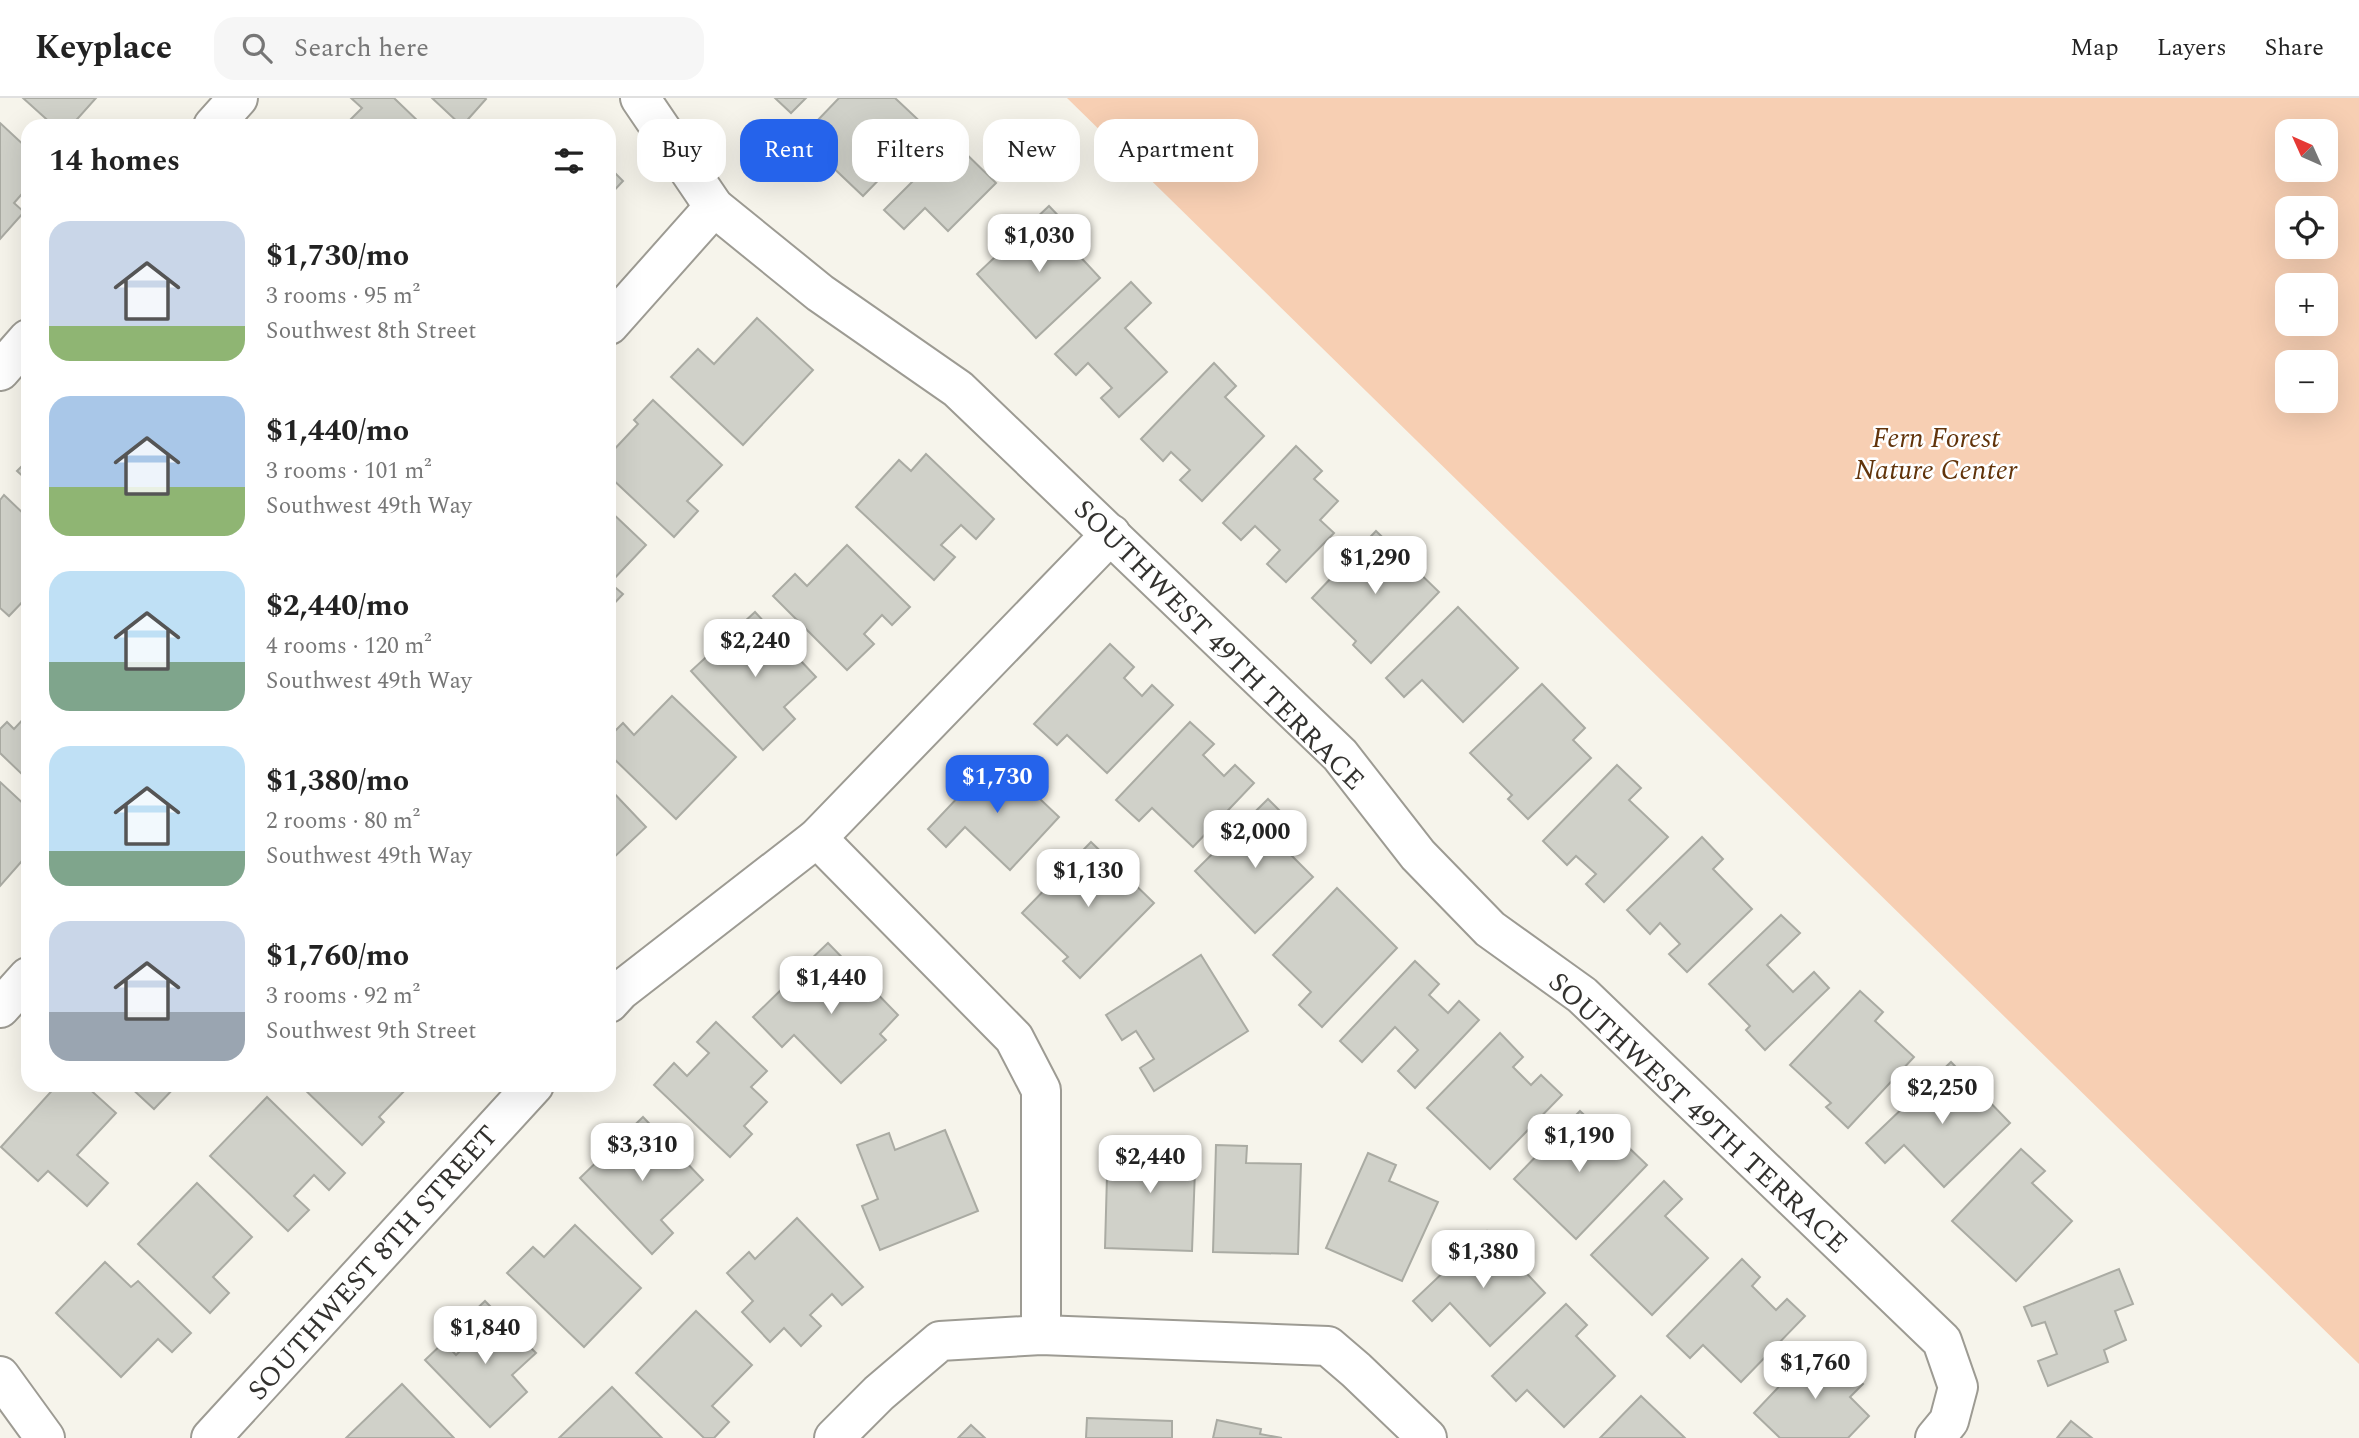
<!DOCTYPE html>
<meta charset="utf-8">
<style>
:root{--surface:#fff;--page:#f6f6f6;--text:#222;--muted:#767676;--line:#e0e0e0;--accent:#2563eb}
body{margin:0;font-family:Spectral,serif;background:var(--page);color:var(--text);height:100vh;display:flex;flex-direction:column;font-size:26px;white-space:nowrap}
*{box-sizing:border-box;margin:0}
p{font-size:23px;color:var(--muted)}
.icon{flex:none;width:38px;height:38px;fill:none;stroke:currentColor;stroke-width:2;stroke-linecap:round;stroke-linejoin:round}
.map{position:relative;flex:1;overflow:hidden}
.sheet{position:absolute;left:21px;top:21px;width:595px;height:973px;display:flex;flex-direction:column;background:var(--surface);border-radius:21px;box-shadow:0 7px 28px #0002}
.sheet>*{flex:none}
.top-card{position:absolute;left:637px;top:21px;width:665px;height:63px;display:flex;gap:14px}
.needle{width:46px;rotate:315deg}
.buttons{position:absolute;left:2275px;top:21px;display:grid;gap:14px}
.buttons a{display:grid;place-items:center;width:63px;height:63px;border-radius:14px;background:var(--surface);box-shadow:0 7px 28px #0002;font-size:35px}
.price{position:absolute;translate:-50% -60px;padding:0 16px;border-radius:14px;background:#fff;color:#222;font-size:23px;line-height:46px;filter:drop-shadow(0 2px 4px #0008)}
.price::after{content:'';position:absolute;left:50%;top:42px;width:21px;height:16px;margin-left:-10px;background:inherit;clip-path:polygon(0 0,100% 0,50% 100%)}
.price.current{background:var(--accent);color:#fff}
ul{padding:0;list-style:none}
li{display:flex;align-items:center;gap:21px;height:175px;padding:0 28px}
li span{display:grid;place-items:center;flex:none;width:196px;height:140px;border-radius:21px;color:#555}
li>.icon{margin-inline-start:auto}
span .icon{width:84px;height:84px;fill:#fffc;stroke-width:1}
li b{font-size:30px}
h2{display:flex;justify-content:space-between;align-items:center;height:84px;padding:0 28px;font-size:30px}
.tag{padding:0 24px;border-radius:21px;background:var(--surface);box-shadow:0 7px 28px #0002;font-size:24px;line-height:63px}
.tag.current{background:var(--accent);color:#fff}
header{display:flex;align-items:center;gap:42px;box-sizing:border-box;height:98px;padding:0 35px;background:var(--surface);border-bottom:2px solid var(--line)}
header strong{font-size:33px}
nav{display:flex;gap:38px;margin-inline-start:auto;font-size:24px}
.search{width:490px;height:63px;background:var(--page);display:flex;align-items:center;gap:18px;box-sizing:border-box;padding:0 24px;border-radius:21px;color:var(--muted);font-size:26px}
.map>svg:first-child{display:block}
</style>
<header>
<strong>Keyplace</strong>
<div class="search"><svg class="icon" aria-label="search" viewBox="0 0 24 24"><circle cx="10" cy="10" r="6"/><path d="M15 15l6 6"/></svg>Search here</div>
<nav><a>Map</a><a>Layers</a><a>Share</a></nav>
</header>
<div class="map">
<svg width="2359" height="1340" viewBox="0 0 2359 1340">
<rect width="100%" height="100%" fill="#f6f4eb"/>
<path fill="#f7cfb3" fill-rule="evenodd" d="M1067,0h1292v1266zM2287,33h39v39h-39zM2287,110h39v39h-39zM2287,187h39v39h-39zM2287,264h39v39h-39z"/>
<g fill="#d0d1c9" stroke="#aaaba3" stroke-width="2">
<polygon points="23,0 96,0 71,28 54,28"/>
<polygon points="351,0 394,0 421,26 419,28 344,28 362,10"/>
<polygon points="432,0 485,0 486,1 462,28"/>
<polygon points="775,0 806,0 791,15"/>
<polygon points="839,0 895,0 928,31 863,98 824,61 815,71 792,49"/>
<polygon points="0,25 28,51 28,89 14,105 24,114 0,141"/>
<polygon points="953,43 996,85 948,133 925,110 904,131 884,112"/>
<polygon points="609,69 623,83 609,98"/>
<polygon points="1049,108 1069,129 1060,137 1100,180 1036,240 977,176"/>
<polygon points="1131,184 1151,205 1125,230 1167,274 1119,319 1101,300 1112,290 1088,265 1076,277 1055,256"/>
<polygon points="757,220 813,272 743,347 671,279 698,251 714,266"/>
<polygon points="1214,265 1236,288 1225,299 1264,338 1202,403 1180,382 1190,372 1171,354 1163,363 1141,341"/>
<polygon points="653,302 722,367 687,403 698,413 674,439 609,378 609,357 638,326 634,322"/>
<polygon points="1296,348 1322,373 1314,381 1338,403 1320,422 1334,435 1286,484 1267,466 1280,452 1255,428 1241,442 1223,425"/>
<polygon points="926,356 994,421 976,441 961,427 941,447 955,459 934,482 856,409 899,362 911,373"/>
<polygon points="28,362 28,383 17,373"/>
<polygon points="4,397 28,420 28,498 9,518 0,510 0,402"/>
<polygon points="609,412 646,447 610,485 623,496 609,511"/>
<polygon points="1376,433 1439,494 1371,565 1353,547 1356,543 1312,500"/>
<polygon points="847,447 910,509 892,527 882,517 864,536 874,546 847,572 773,498 795,476 807,488"/>
<polygon points="1458,509 1518,570 1463,624 1422,582 1404,599 1386,580"/>
<polygon points="755,514 816,579 784,609 795,621 763,652 691,573"/>
<polygon points="1110,546 1134,569 1124,580 1142,598 1152,587 1173,607 1107,675 1067,637 1057,647 1034,626"/>
<polygon points="1542,586 1585,630 1573,642 1591,660 1528,721 1508,701 1512,697 1470,655"/>
<polygon points="672,598 736,659 676,721 609,656 609,639 623,625 634,637"/>
<polygon points="28,616 28,682 0,655 0,631 7,624 14,631"/>
<polygon points="1190,624 1214,646 1203,657 1224,678 1235,667 1254,685 1193,749 1152,710 1139,723 1116,702"/>
<polygon points="996,659 1059,719 1010,772 965,729 946,749 928,731"/>
<polygon points="1617,667 1641,690 1629,702 1668,739 1604,804 1586,786 1596,776 1576,758 1567,767 1543,743"/>
<polygon points="0,684 28,710 28,756 0,788"/>
<polygon points="609,690 646,729 609,764"/>
<polygon points="1268,701 1286,719 1269,735 1313,779 1255,835 1195,773"/>
<polygon points="1702,739 1723,761 1713,771 1752,811 1687,874 1669,856 1680,846 1660,825 1650,836 1627,812"/>
<polygon points="1091,744 1154,805 1080,880 1063,863 1068,859 1022,815"/>
<polygon points="1337,790 1397,850 1322,929 1299,907 1311,894 1273,857"/>
<polygon points="1781,817 1800,835 1767,867 1793,894 1814,874 1829,890 1765,952 1746,932 1750,928 1709,886"/>
<polygon points="828,845 898,917 880,936 886,942 841,985 794,937 782,949 753,919 784,889 797,901 820,879 807,865"/>
<polygon points="1201,857 1248,933 1154,993 1140,970 1154,961 1136,933 1122,942 1106,917"/>
<polygon points="1415,863 1439,886 1429,897 1448,915 1459,903 1479,922 1415,990 1398,973 1418,952 1395,929 1362,964 1340,943"/>
<polygon points="1860,893 1883,914 1875,923 1914,959 1848,1030 1826,1009 1831,1005 1790,967"/>
<polygon points="716,924 767,973 751,989 767,1004 744,1028 752,1036 730,1059 654,987 674,965 687,978 709,955 697,944"/>
<polygon points="1500,935 1523,959 1513,969 1531,987 1541,977 1562,997 1490,1071 1427,1010"/>
<polygon points="1951,964 2010,1025 1944,1089 1904,1047 1885,1065 1866,1045"/>
<polygon points="57,987 85,987 116,1015 77,1057 108,1085 87,1108 48,1073 38,1083 1,1049"/>
<polygon points="128,987 177,987 154,1011"/>
<polygon points="300,987 410,987 379,1019 384,1024 362,1047"/>
<polygon points="267,999 345,1075 329,1092 314,1077 294,1098 309,1112 288,1133 210,1058"/>
<polygon points="1580,1013 1622,1053 1627,1048 1647,1067 1576,1141 1514,1081"/>
<polygon points="643,1019 703,1082 661,1122 673,1135 652,1156 580,1080"/>
<polygon points="945,1032 978,1113 880,1152 862,1108 878,1101 857,1047 889,1035 895,1052"/>
<polygon points="1108,1041 1196,1044 1192,1153 1105,1150"/>
<polygon points="1216,1047 1247,1048 1246,1065 1301,1066 1298,1156 1213,1154"/>
<polygon points="2021,1051 2045,1073 2032,1085 2072,1123 2016,1183 1952,1123"/>
<polygon points="1368,1055 1396,1067 1389,1083 1438,1104 1402,1183 1326,1150"/>
<polygon points="1664,1083 1682,1101 1665,1118 1708,1160 1652,1217 1591,1157"/>
<polygon points="197,1085 252,1139 213,1179 229,1195 210,1215 138,1146"/>
<polygon points="797,1120 863,1189 842,1207 832,1196 810,1217 821,1228 801,1248 784,1230 770,1244 742,1214 753,1203 727,1175 749,1154 755,1161"/>
<polygon points="575,1127 641,1190 584,1249 507,1175 533,1149 544,1159"/>
<polygon points="1487,1133 1545,1195 1490,1248 1450,1205 1432,1223 1413,1203"/>
<polygon points="1742,1161 1760,1179 1752,1188 1776,1212 1787,1201 1805,1218 1741,1284 1703,1247 1690,1260 1667,1238"/>
<polygon points="105,1164 131,1189 138,1183 191,1235 172,1254 158,1241 121,1279 56,1215"/>
<polygon points="2119,1171 2133,1206 2115,1213 2126,1242 2104,1252 2108,1264 2048,1288 2038,1263 2057,1256 2045,1224 2032,1228 2024,1209"/>
<polygon points="485,1203 536,1255 512,1277 527,1294 490,1329 425,1262 444,1244 456,1257 479,1235 466,1221"/>
<polygon points="1566,1206 1587,1227 1576,1238 1615,1278 1564,1329 1527,1292 1516,1303 1492,1278"/>
<polygon points="696,1213 752,1267 712,1308 729,1324 714,1340 704,1340 636,1275"/>
<polygon points="1820,1245 1863,1286 1850,1299 1869,1318 1848,1340 1780,1340 1754,1315"/>
<polygon points="402,1286 454,1340 346,1340"/>
<polygon points="612,1289 662,1340 559,1340"/>
<polygon points="1641,1298 1685,1340 1600,1340"/>
<polygon points="1087,1320 1172,1323 1172,1340 1086,1340"/>
<polygon points="1217,1322 1261,1331 1260,1336 1282,1340 1213,1340"/>
<polygon points="2071,1323 2092,1340 2057,1340"/>
<polygon points="971,1327 985,1340 958,1340"/>
</g>
<g fill="none" stroke-linecap="round" stroke-linejoin="round">
<g stroke="#9d9b93" stroke-width="42">
<g id="minor">
<polyline points="640,0 714,109 820,195 958,291 1340,657 1418,757 1490,831 1582,897 1942,1243 1958,1289 1949,1323 1935,1340"/>
<polyline points="213,28 238,0"/>
<polyline points="609,227 714,109"/>
<polyline points="0,273 28,241"/>
<polyline points="817,740 1014,940 1041,992 1041,1237"/>
<polyline points="609,905 620,893 817,740 1111,436"/>
<polyline points="0,910 28,879"/>
<polyline points="0,1278 45,1340"/>
<polyline points="211,1340 534,987"/>
<polyline points="834,1340 879,1295 940,1243 1041,1237 1328,1248 1356,1272 1427,1340"/>
</g>
</g>
<use href="#minor" stroke="#fff" stroke-width="38"/>
</g>
<g text-anchor="middle" stroke-width="5" stroke-linejoin="round" paint-order="stroke">
<g font-size="28" font-style="italic" fill="#62340b" stroke="#fff">
<text x="1936" y="349">Fern Forest<tspan x="1936" dy="32">Nature Center</tspan></text>
</g>
<g font-size="28" fill="#33322f" stroke="#fff">
<text transform="translate(1220 546) rotate(45)" y="10">SOUTHWEST 49TH TERRACE</text>
<text transform="translate(1699 1014) rotate(43)" y="10">SOUTHWEST 49TH TERRACE</text>
<text transform="translate(372 1164) rotate(-48)" y="10">SOUTHWEST 8TH STREET</text>
</g>
</g>
</svg>
<div class="buttons">
<a><svg class="needle" viewBox="-14 -14 28 28"><path d="M0-13l5 13h-10z" fill="#e53935"/><path d="M0 13l5-13h-10z" fill="#767676"/></svg></a>
<a><svg class="icon" aria-label="locate" viewBox="0 0 24 24"><circle cx="12" cy="12" r="6"/><path d="M12 2v4M12 18v4M2 12h4M18 12h4"/></svg></a>
<a>+</a>
<a>−</a>
</div>
<b class="price" style="left:1039px;top:176px">$1,030</b>
<b class="price" style="left:1375px;top:498px">$1,290</b>
<b class="price" style="left:755px;top:581px">$2,240</b>
<b class="price current" style="left:997px;top:717px">$1,730</b>
<b class="price" style="left:1255px;top:772px">$2,000</b>
<b class="price" style="left:1088px;top:811px">$1,130</b>
<b class="price" style="left:831px;top:918px">$1,440</b>
<b class="price" style="left:1942px;top:1028px">$2,250</b>
<b class="price" style="left:1579px;top:1076px">$1,190</b>
<b class="price" style="left:642px;top:1085px">$3,310</b>
<b class="price" style="left:1150px;top:1097px">$2,440</b>
<b class="price" style="left:1483px;top:1192px">$1,380</b>
<b class="price" style="left:485px;top:1268px">$1,840</b>
<b class="price" style="left:1815px;top:1303px">$1,760</b>
<div class="top-card">
<a class="tag">Buy</a>
<a class="tag current">Rent</a>
<a class="tag">Filters</a>
<a class="tag">New</a>
<a class="tag">Apartment</a>
</div>
<section class="sheet">
<h2>14 homes<svg class="icon" aria-label="filters" viewBox="0 0 24 24"><path d="M4 7h16M4 17h16"/><circle cx="9" cy="7" r="2"/><circle cx="15" cy="17" r="2"/></svg></h2>
<ul>
<li><span style="background:linear-gradient(#c9d6e8 75%,#8fb573 0)"><svg class="icon" aria-label="home" viewBox="0 0 24 24"><path d="M3 11l9-7 9 7M6 9v11h12V9"/></svg></span><div><b>$1,730/mo</b><p>3 rooms · 95 m²</p><p>Southwest 8th Street</p></div></li>
<li><span style="background:linear-gradient(#a9c7e8 65%,#8fb573 0)"><svg class="icon" aria-label="home" viewBox="0 0 24 24"><path d="M3 11l9-7 9 7M6 9v11h12V9"/></svg></span><div><b>$1,440/mo</b><p>3 rooms · 101 m²</p><p>Southwest 49th Way</p></div></li>
<li><span style="background:linear-gradient(#bfe0f5 65%,#7fa58c 0)"><svg class="icon" aria-label="home" viewBox="0 0 24 24"><path d="M3 11l9-7 9 7M6 9v11h12V9"/></svg></span><div><b>$2,440/mo</b><p>4 rooms · 120 m²</p><p>Southwest 49th Way</p></div></li>
<li><span style="background:linear-gradient(#bfe0f5 75%,#7fa58c 0)"><svg class="icon" aria-label="home" viewBox="0 0 24 24"><path d="M3 11l9-7 9 7M6 9v11h12V9"/></svg></span><div><b>$1,380/mo</b><p>2 rooms · 80 m²</p><p>Southwest 49th Way</p></div></li>
<li><span style="background:linear-gradient(#c9d6e8 65%,#9aa5b1 0)"><svg class="icon" aria-label="home" viewBox="0 0 24 24"><path d="M3 11l9-7 9 7M6 9v11h12V9"/></svg></span><div><b>$1,760/mo</b><p>3 rooms · 92 m²</p><p>Southwest 9th Street</p></div></li>
</ul>
</section>
</div>
